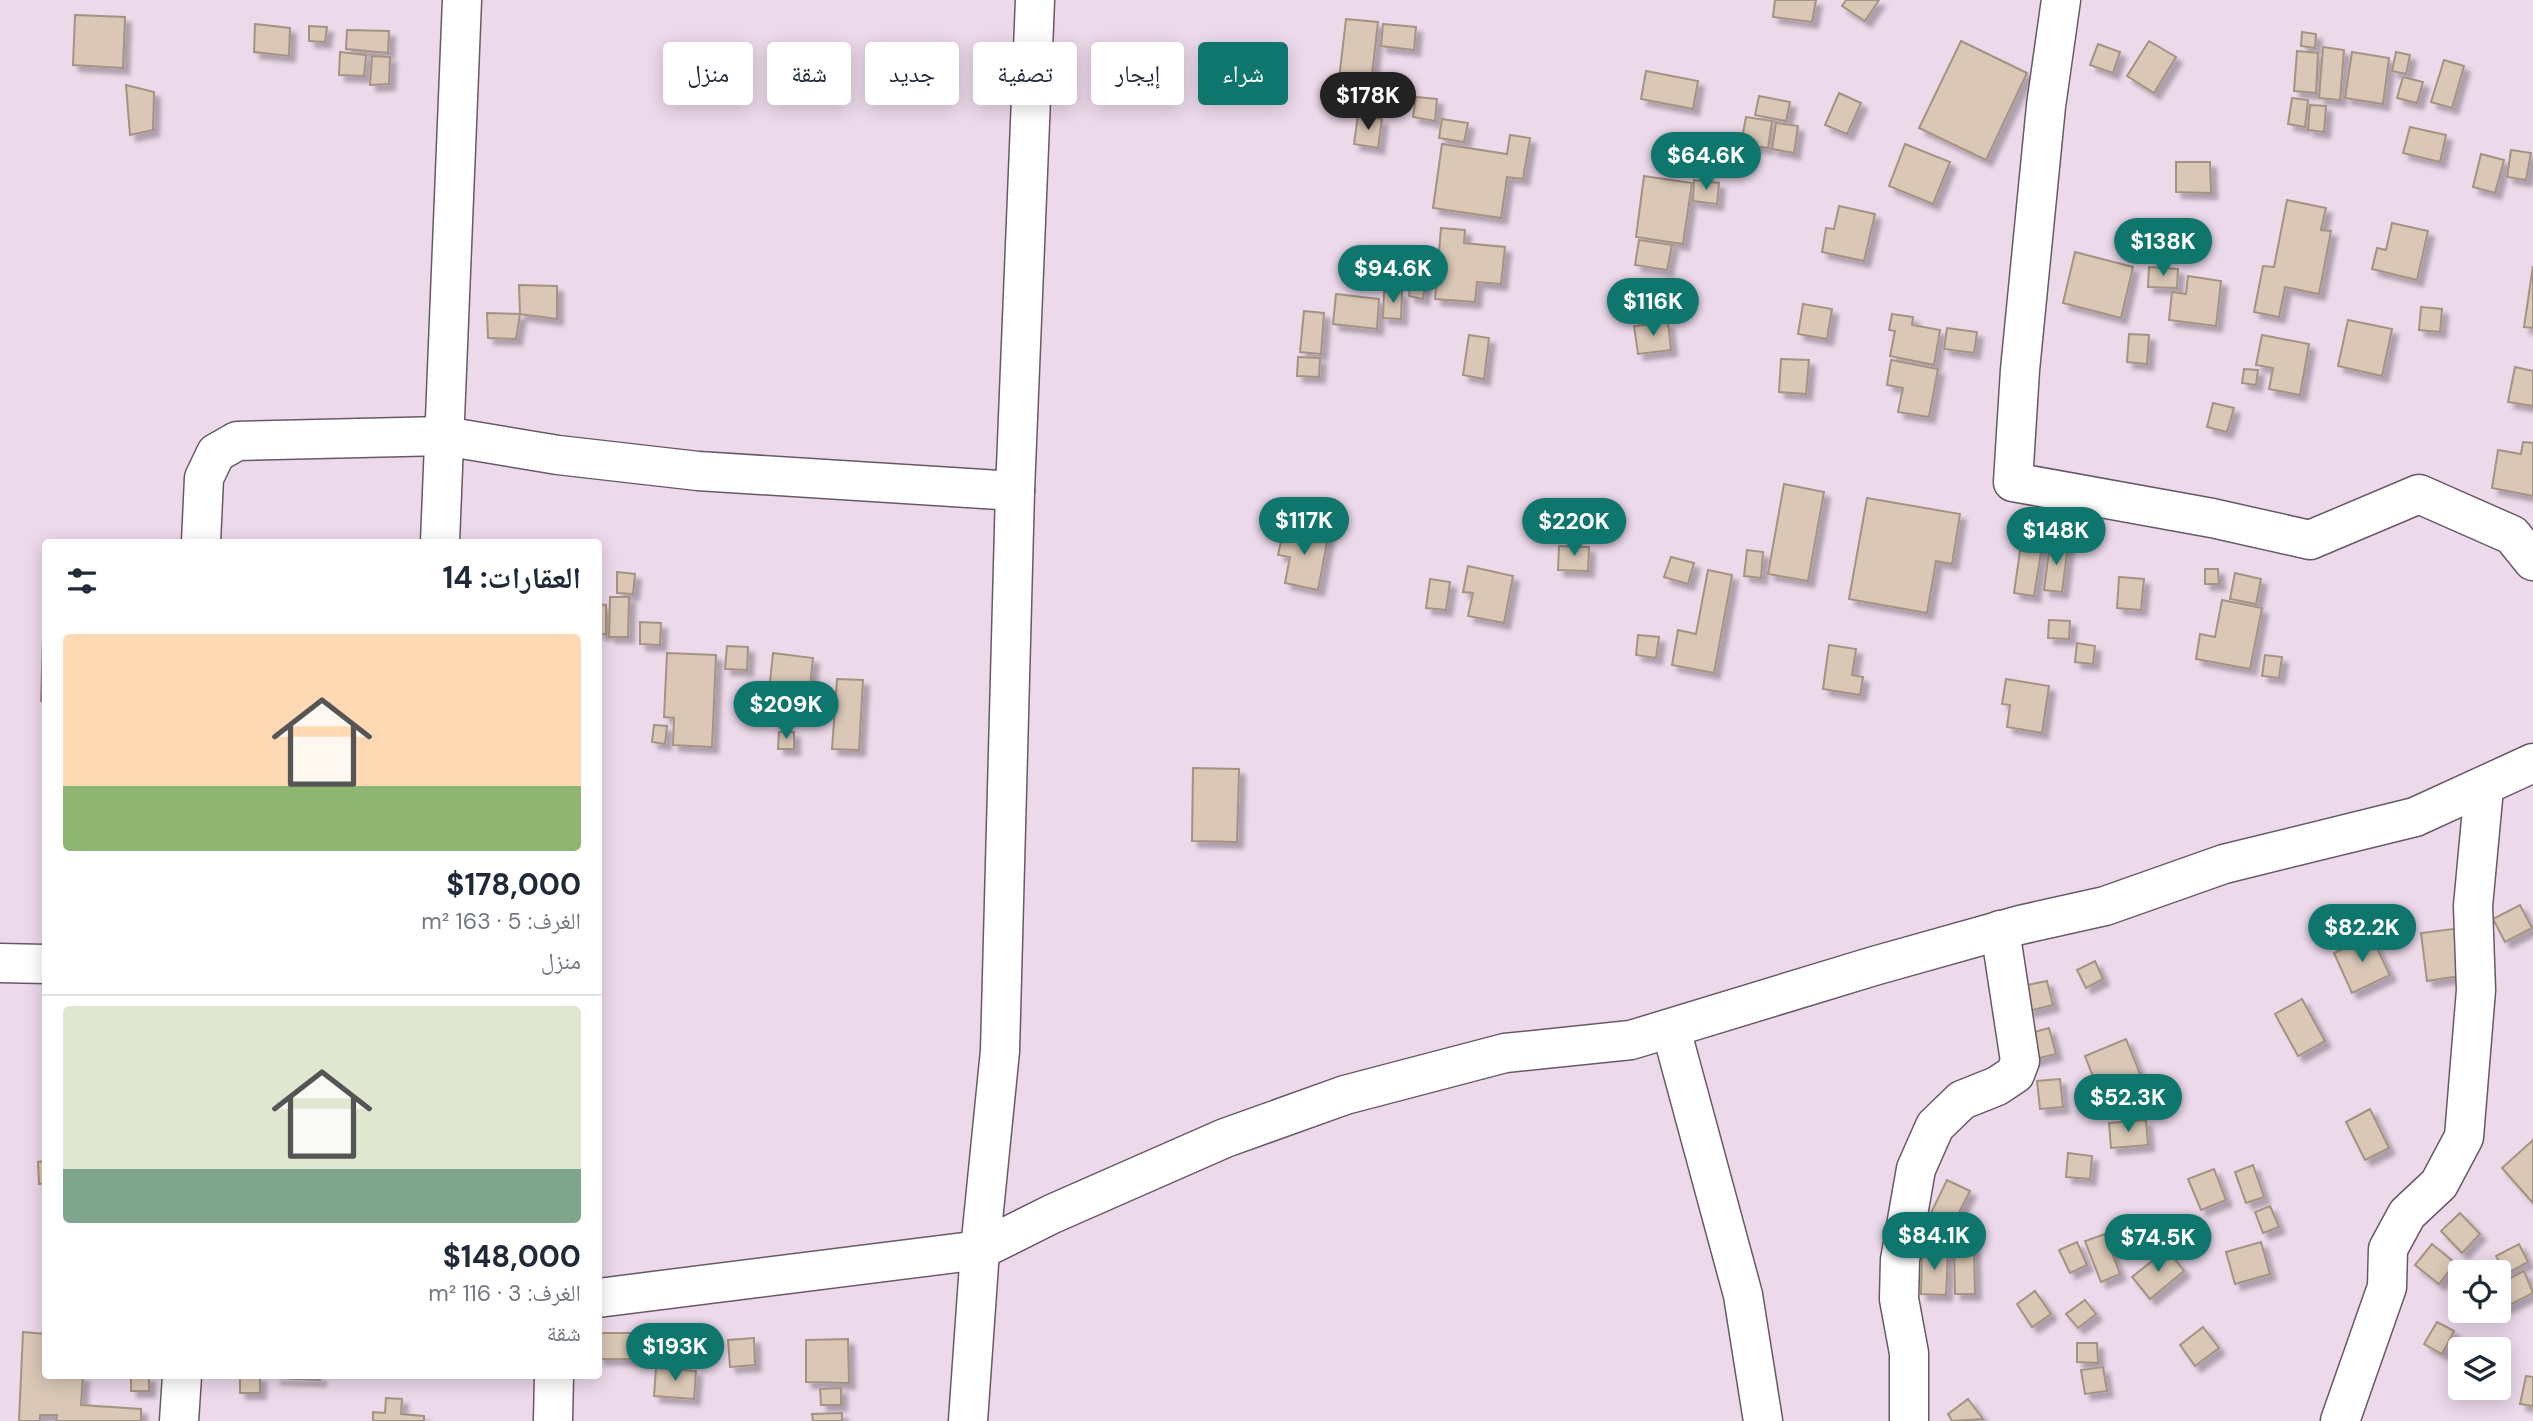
<!DOCTYPE html>
<html lang="ar">
<meta charset="utf-8">
<style>
:root{--surface:#fff;--page:#f2f2f3;--text:#1f2937;--muted:#747a83;--line:#e0e1e3;--accent:#0f766e}
body{margin:0;font-family:"DM Sans","Noto Naskh Arabic",sans-serif;background:var(--page);color:var(--text);direction:rtl;height:100vh;display:flex;flex-direction:column;font-size:26px;white-space:nowrap}
*{box-sizing:border-box;margin:0}
p{font-size:23px;color:var(--muted)}
.icon{flex:none;width:38px;height:38px;fill:none;stroke:currentColor;stroke-width:2;stroke-linecap:round;stroke-linejoin:round}
.map{position:relative;flex:1;overflow:hidden;direction:ltr}
.sheet{position:absolute;left:42px;top:539px;width:560px;height:840px;display:flex;flex-direction:column;background:var(--surface);border-radius:7px;box-shadow:0 4px 18px #0003;direction:rtl}
.sheet>*{flex:none}
.top-card{position:absolute;left:623px;top:42px;width:665px;height:63px;direction:rtl;display:flex;gap:14px}
.controls{position:absolute;left:2448px;top:1260px;display:grid;gap:14px}
.controls a{display:grid;place-items:center;width:63px;height:63px;border-radius:7px;background:var(--surface);box-shadow:0 4px 18px #0003;font-size:35px}
.price{position:absolute;translate:-50% -60px;padding:0 16px;border-radius:24px;background:var(--accent);color:#fff;font-size:23px;line-height:46px;filter:drop-shadow(0 2px 4px #0008)}
.price::after{content:'';position:absolute;left:50%;top:42px;width:21px;height:16px;margin-left:-10px;background:inherit;clip-path:polygon(0 0,100% 0,50% 100%)}
.price.current{background:#222;color:#fff}
ul{padding:0;list-style:none}
li{display:grid;align-content:center;gap:14px;height:371px;padding:0 21px}
li+li{border-top:2px solid var(--line)}
li span{display:grid;place-items:center;height:217px;border-radius:7px;color:#555}
li>.icon{margin-inline-start:auto}
span .icon{width:126px;height:126px;fill:#fffc;stroke-width:1}
li b{font-size:30px}
h2{display:flex;justify-content:space-between;align-items:center;height:84px;padding:0 21px;font-size:30px}
.chip{padding:0 24px;border-radius:7px;background:var(--surface);box-shadow:0 4px 18px #0003;font-size:24px;line-height:63px}
.chip.current{background:var(--accent);color:#fff}
.map>svg:first-child{display:block}
</style>
<div class="map">
<svg width="2533" height="1421" viewBox="0 0 2533 1421">
<defs>
<filter id="shadow"><feDropShadow dx="6" dy="6" stdDeviation="2" flood-color="#0004"/></filter>
</defs>
<rect width="100%" height="100%" fill="#ecd9ea"/>
<g fill="#dac7b6" stroke="#a49282" stroke-width="2" filter="url(#shadow)">
<polygon points="1775,0 1816,0 1812,22 1773,17"/>
<polygon points="1846,0 1879,0 1865,21 1842,6"/>
<polygon points="75,15 125,17 123,68 73,65"/>
<polygon points="1346,19 1378,22 1368,109 1336,105"/>
<polygon points="255,24 290,28 289,56 254,52"/>
<polygon points="1383,24 1416,27 1414,50 1381,46"/>
<polygon points="309,26 327,27 325,42 309,41"/>
<polygon points="347,30 389,31 388,53 346,49"/>
<polygon points="2302,32 2316,34 2315,48 2301,46"/>
<polygon points="1961,41 2027,73 1986,160 1919,128"/>
<polygon points="2149,41 2176,57 2154,93 2127,76"/>
<polygon points="2098,44 2120,52 2113,73 2090,65"/>
<polygon points="2323,47 2344,50 2340,100 2319,98"/>
<polygon points="2297,51 2318,53 2316,93 2294,91"/>
<polygon points="340,52 366,55 364,76 339,75"/>
<polygon points="2352,52 2389,58 2383,104 2345,98"/>
<polygon points="2396,52 2410,55 2406,74 2392,71"/>
<polygon points="372,56 390,57 389,84 370,85"/>
<polygon points="2444,60 2464,66 2452,108 2431,102"/>
<polygon points="1646,71 1698,81 1693,109 1641,99"/>
<polygon points="2403,77 2423,82 2417,103 2397,98"/>
<polygon points="126,85 154,92 153,130 130,135"/>
<polygon points="1839,93 1861,103 1847,134 1825,125"/>
<polygon points="1759,96 1790,102 1786,121 1755,115"/>
<polygon points="1416,97 1437,99 1435,121 1413,117"/>
<polygon points="2292,98 2308,100 2305,127 2288,124"/>
<polygon points="2310,105 2326,106 2324,132 2308,130"/>
<polygon points="1358,115 1382,119 1378,148 1354,144"/>
<polygon points="1746,117 1772,121 1768,148 1741,144"/>
<polygon points="1442,119 1468,123 1464,142 1439,138"/>
<polygon points="1776,123 1798,126 1794,153 1772,149"/>
<polygon points="2410,127 2446,135 2440,162 2403,153"/>
<polygon points="1510,135 1530,138 1523,179 1507,177 1501,218 1433,208 1442,144 1507,154"/>
<polygon points="1905,144 1950,162 1933,204 1889,186"/>
<polygon points="2511,150 2531,153 2526,180 2507,177"/>
<polygon points="2481,154 2504,160 2495,193 2473,187"/>
<polygon points="2176,162 2210,162 2211,193 2176,192"/>
<polygon points="1644,176 1692,183 1683,244 1636,237"/>
<polygon points="1694,180 1719,183 1717,204 1693,201"/>
<polygon points="2287,200 2326,208 2321,230 2331,231 2319,294 2285,287 2279,317 2254,312 2263,266 2274,267"/>
<polygon points="1839,206 1875,214 1864,261 1822,252 1826,228 1834,229"/>
<polygon points="2392,223 2428,231 2417,280 2372,269 2377,248 2386,250"/>
<polygon points="1441,228 1465,230 1464,243 1505,247 1501,284 1477,282 1475,302 1435,299"/>
<polygon points="1639,240 1672,245 1667,270 1635,265"/>
<polygon points="2075,252 2133,267 2121,318 2063,303"/>
<polygon points="1413,264 1427,266 1423,299 1409,296"/>
<polygon points="2533,266 2533,328 2524,327"/>
<polygon points="2149,267 2178,269 2177,288 2148,287"/>
<polygon points="2188,276 2221,281 2216,326 2169,320 2172,292 2186,294"/>
<polygon points="519,285 557,286 557,319 520,314"/>
<polygon points="1384,292 1402,292 1401,319 1383,318"/>
<polygon points="1336,294 1379,299 1377,329 1333,324"/>
<polygon points="1803,304 1832,309 1827,339 1798,334"/>
<polygon points="2421,307 2442,309 2440,332 2419,330"/>
<polygon points="1304,311 1324,313 1321,354 1300,352"/>
<polygon points="487,313 520,314 516,339 488,338"/>
<polygon points="1892,314 1913,317 1912,325 1940,330 1934,365 1890,356 1895,331 1889,330"/>
<polygon points="2348,320 2392,329 2382,376 2338,366"/>
<polygon points="1668,322 1671,350 1638,354 1634,326"/>
<polygon points="1947,328 1977,332 1974,353 1944,349"/>
<polygon points="2129,334 2149,335 2147,364 2127,362"/>
<polygon points="1469,335 1489,338 1484,379 1463,375"/>
<polygon points="2262,335 2309,344 2300,395 2269,389 2273,368 2256,365"/>
<polygon points="1298,357 1320,358 1319,377 1297,376"/>
<polygon points="1781,359 1809,360 1806,394 1779,392"/>
<polygon points="1891,360 1938,369 1929,417 1898,412 1903,388 1887,385"/>
<polygon points="2515,367 2533,371 2533,406 2508,402"/>
<polygon points="2244,369 2258,370 2256,385 2242,383"/>
<polygon points="2213,403 2234,408 2227,432 2207,427"/>
<polygon points="2523,442 2533,443 2533,496 2492,488 2498,450 2521,454"/>
<polygon points="1784,484 1824,492 1808,581 1768,574"/>
<polygon points="1867,498 1960,514 1952,564 1936,561 1927,613 1849,599"/>
<polygon points="1284,528 1328,537 1318,590 1285,583 1290,557 1278,555"/>
<polygon points="2022,537 2043,540 2034,596 2014,593"/>
<polygon points="2050,543 2068,545 2062,592 2044,590"/>
<polygon points="1559,546 1589,547 1588,571 1558,570"/>
<polygon points="1747,550 1763,552 1761,578 1744,576"/>
<polygon points="1671,557 1694,563 1688,584 1664,577"/>
<polygon points="1468,566 1513,576 1504,623 1468,616 1473,593 1463,592"/>
<polygon points="2205,569 2218,569 2219,584 2205,584"/>
<polygon points="1708,570 1732,575 1714,673 1672,665 1678,630 1696,634"/>
<polygon points="617,572 635,574 633,594 617,593"/>
<polygon points="2235,573 2261,579 2256,604 2230,599"/>
<polygon points="2119,577 2144,579 2141,610 2117,608"/>
<polygon points="1430,579 1450,582 1446,610 1426,608"/>
<polygon points="610,597 629,597 628,637 609,637"/>
<polygon points="2222,600 2262,608 2250,669 2196,659 2200,634 2215,637"/>
<polygon points="598,604 606,605 606,634 598,634"/>
<polygon points="2049,620 2070,621 2069,639 2048,638"/>
<polygon points="640,622 661,623 660,645 640,644"/>
<polygon points="1638,635 1659,637 1656,658 1636,655"/>
<polygon points="43,638 46,638 46,701 41,701"/>
<polygon points="2077,643 2095,646 2093,664 2075,662"/>
<polygon points="1829,645 1856,649 1852,675 1863,677 1860,695 1823,689"/>
<polygon points="727,646 748,647 747,670 725,669"/>
<polygon points="667,653 716,655 712,747 673,745 674,718 664,717"/>
<polygon points="773,653 813,658 810,687 770,682"/>
<polygon points="2265,655 2282,657 2279,678 2262,676"/>
<polygon points="837,679 863,680 859,750 832,749"/>
<polygon points="2006,679 2049,686 2042,733 2007,727 2010,705 2002,704"/>
<polygon points="654,725 667,726 665,744 652,742"/>
<polygon points="779,732 794,732 794,749 778,749"/>
<polygon points="1193,768 1239,769 1237,842 1192,841"/>
<polygon points="2520,905 2532,928 2505,942 2493,919"/>
<polygon points="2461,928 2467,975 2427,981 2421,933"/>
<polygon points="2371,936 2390,975 2352,993 2334,953"/>
<polygon points="2095,961 2103,979 2086,988 2077,970"/>
<polygon points="2047,981 2053,1005 2028,1011 2022,986"/>
<polygon points="2302,999 2325,1041 2298,1056 2275,1014"/>
<polygon points="2049,1028 2056,1054 2031,1060 2024,1035"/>
<polygon points="2126,1039 2146,1089 2104,1105 2085,1056"/>
<polygon points="2060,1079 2063,1107 2040,1109 2037,1081"/>
<polygon points="2370,1109 2389,1148 2365,1160 2346,1122"/>
<polygon points="2146,1120 2148,1145 2111,1148 2109,1123"/>
<polygon points="2533,1140 2533,1203 2502,1168"/>
<polygon points="2068,1153 2092,1156 2090,1179 2066,1177"/>
<polygon points="46,1161 46,1183 39,1184 38,1162"/>
<polygon points="2253,1165 2264,1197 2246,1203 2235,1172"/>
<polygon points="2214,1169 2226,1200 2201,1210 2188,1179"/>
<polygon points="1947,1180 1970,1191 1947,1236 1925,1225"/>
<polygon points="2270,1206 2279,1227 2263,1233 2255,1212"/>
<polygon points="2460,1213 2480,1234 2462,1253 2441,1231"/>
<polygon points="2105,1234 2120,1274 2101,1282 2085,1241"/>
<polygon points="2077,1242 2087,1265 2070,1273 2059,1250"/>
<polygon points="2261,1242 2270,1274 2235,1284 2226,1252"/>
<polygon points="2432,1244 2455,1263 2439,1284 2415,1265"/>
<polygon points="2519,1244 2528,1262 2506,1274 2496,1256"/>
<polygon points="1954,1247 1974,1247 1975,1294 1955,1294"/>
<polygon points="2167,1249 2184,1271 2150,1299 2132,1277"/>
<polygon points="1922,1250 1948,1251 1946,1295 1921,1294"/>
<polygon points="2524,1271 2533,1293 2498,1311 2499,1284"/>
<polygon points="2035,1291 2051,1314 2032,1327 2017,1304"/>
<polygon points="2085,1300 2096,1314 2078,1328 2066,1314"/>
<polygon points="2437,1322 2454,1331 2442,1354 2424,1344"/>
<polygon points="2203,1327 2219,1348 2195,1366 2180,1345"/>
<polygon points="23,1332 46,1334 46,1376 83,1376 81,1405 141,1409 141,1421 56,1421 57,1415 40,1415 40,1421 19,1421"/>
<rect x="598" y="1333" width="54" height="26"/>
<polygon points="754,1338 755,1365 730,1367 728,1340"/>
<polygon points="848,1339 849,1383 806,1382 806,1340"/>
<polygon points="2077,1343 2097,1343 2098,1363 2077,1362"/>
<polygon points="2103,1367 2107,1391 2085,1394 2081,1370"/>
<polygon points="656,1368 696,1371 694,1399 654,1396"/>
<rect x="131" y="1376" width="18" height="15"/>
<rect x="240" y="1376" width="20" height="17"/>
<polygon points="275,1376 320,1376 320,1380 275,1378"/>
<polygon points="2526,1376 2533,1377 2533,1406 2520,1404"/>
<polygon points="841,1388 841,1405 821,1405 820,1389"/>
<polygon points="386,1398 402,1399 401,1414 424,1416 424,1421 373,1421 373,1412 385,1413"/>
<polygon points="1968,1399 1983,1419 1952,1421 1948,1414"/>
<polygon points="842,1413 842,1421 813,1421 812,1414"/>
</g>
<g fill="none" stroke-linecap="round" stroke-linejoin="round">
<g stroke="#695968" stroke-width="41">
<g id="minor">
<polyline points="2061,0 2046,106 2020,370 2013,482 2212,518 2310,540 2419,494 2512,535 2533,561"/>
<polyline points="201,542 204,478 216,453 237,441 444,436 558,455 698,471 1015,491"/>
<polyline points="440,542 462,0"/>
<polyline points="0,963 46,964"/>
<polyline points="1671,1029 1743,1295 1763,1421"/>
<polyline points="598,1298 980,1250 1052,1214 1225,1138 1345,1095 1505,1053 1631,1040 1874,966 2020,925 2105,906 2224,864 2415,817 2533,763"/>
<polyline points="179,1421 182,1376"/>
<polyline points="553,1421 554,1376"/>
<polyline points="968,1421 980,1250 1000,1051 1015,491 1035,0"/>
<polyline points="1909,1421 1909,1353 1899,1299 1900,1260 1916,1169 1935,1126 1962,1100 1997,1086 2015,1074 2020,1061 2000,930"/>
<polyline points="2340,1421 2387,1287 2388,1249 2407,1214 2439,1184 2464,1137 2476,990 2473,906 2484,788"/>
</g>
</g>
<use href="#minor" stroke="#fff" stroke-width="38"/>
</g>
</svg>
<div class="controls">
<a><svg class="icon" aria-label="locate" viewBox="0 0 24 24"><circle cx="12" cy="12" r="6"/><path d="M12 2v4M12 18v4M2 12h4M18 12h4"/></svg></a>
<a><svg class="icon" aria-label="layers" viewBox="0 0 24 24"><path d="M12 4l9 5-9 5-9-5zM3 14l9 5 9-5"/></svg></a>
</div>
<b class="price current" style="left:1368px;top:132px">$178K</b>
<b class="price" style="left:1706px;top:192px">$64.6K</b>
<b class="price" style="left:2163px;top:278px">$138K</b>
<b class="price" style="left:1393px;top:305px">$94.6K</b>
<b class="price" style="left:1653px;top:338px">$116K</b>
<b class="price" style="left:1304px;top:557px">$117K</b>
<b class="price" style="left:1574px;top:558px">$220K</b>
<b class="price" style="left:2056px;top:567px">$148K</b>
<b class="price" style="left:786px;top:741px">$209K</b>
<b class="price" style="left:2362px;top:964px">$82.2K</b>
<b class="price" style="left:2128px;top:1134px">$52.3K</b>
<b class="price" style="left:1934px;top:1272px">$84.1K</b>
<b class="price" style="left:2158px;top:1274px">$74.5K</b>
<b class="price" style="left:675px;top:1383px">$193K</b>
<div class="top-card">
<a class="chip current">شراء</a>
<a class="chip">إيجار</a>
<a class="chip">تصفية</a>
<a class="chip">جديد</a>
<a class="chip">شقة</a>
<a class="chip">منزل</a>
</div>
<section class="sheet">
<h2>العقارات: 14<svg class="icon" aria-label="filters" viewBox="0 0 24 24"><path d="M4 7h16M4 17h16"/><circle cx="9" cy="7" r="2"/><circle cx="15" cy="17" r="2"/></svg></h2>
<ul>
<li><span style="background:linear-gradient(#ffd9b3 70%,#8fb573 0)"><svg class="icon" aria-label="home" viewBox="0 0 24 24"><path d="M3 11l9-7 9 7M6 9v11h12V9"/></svg></span><div><b>$178,000</b><p>الغرف: 5 · 163 m²</p><p>منزل</p></div></li>
<li><span style="background:linear-gradient(#dfe7d0 75%,#7fa58c 0)"><svg class="icon" aria-label="home" viewBox="0 0 24 24"><path d="M3 11l9-7 9 7M6 9v11h12V9"/></svg></span><div><b>$148,000</b><p>الغرف: 3 · 116 m²</p><p>شقة</p></div></li>
</ul>
</section>
</div>
